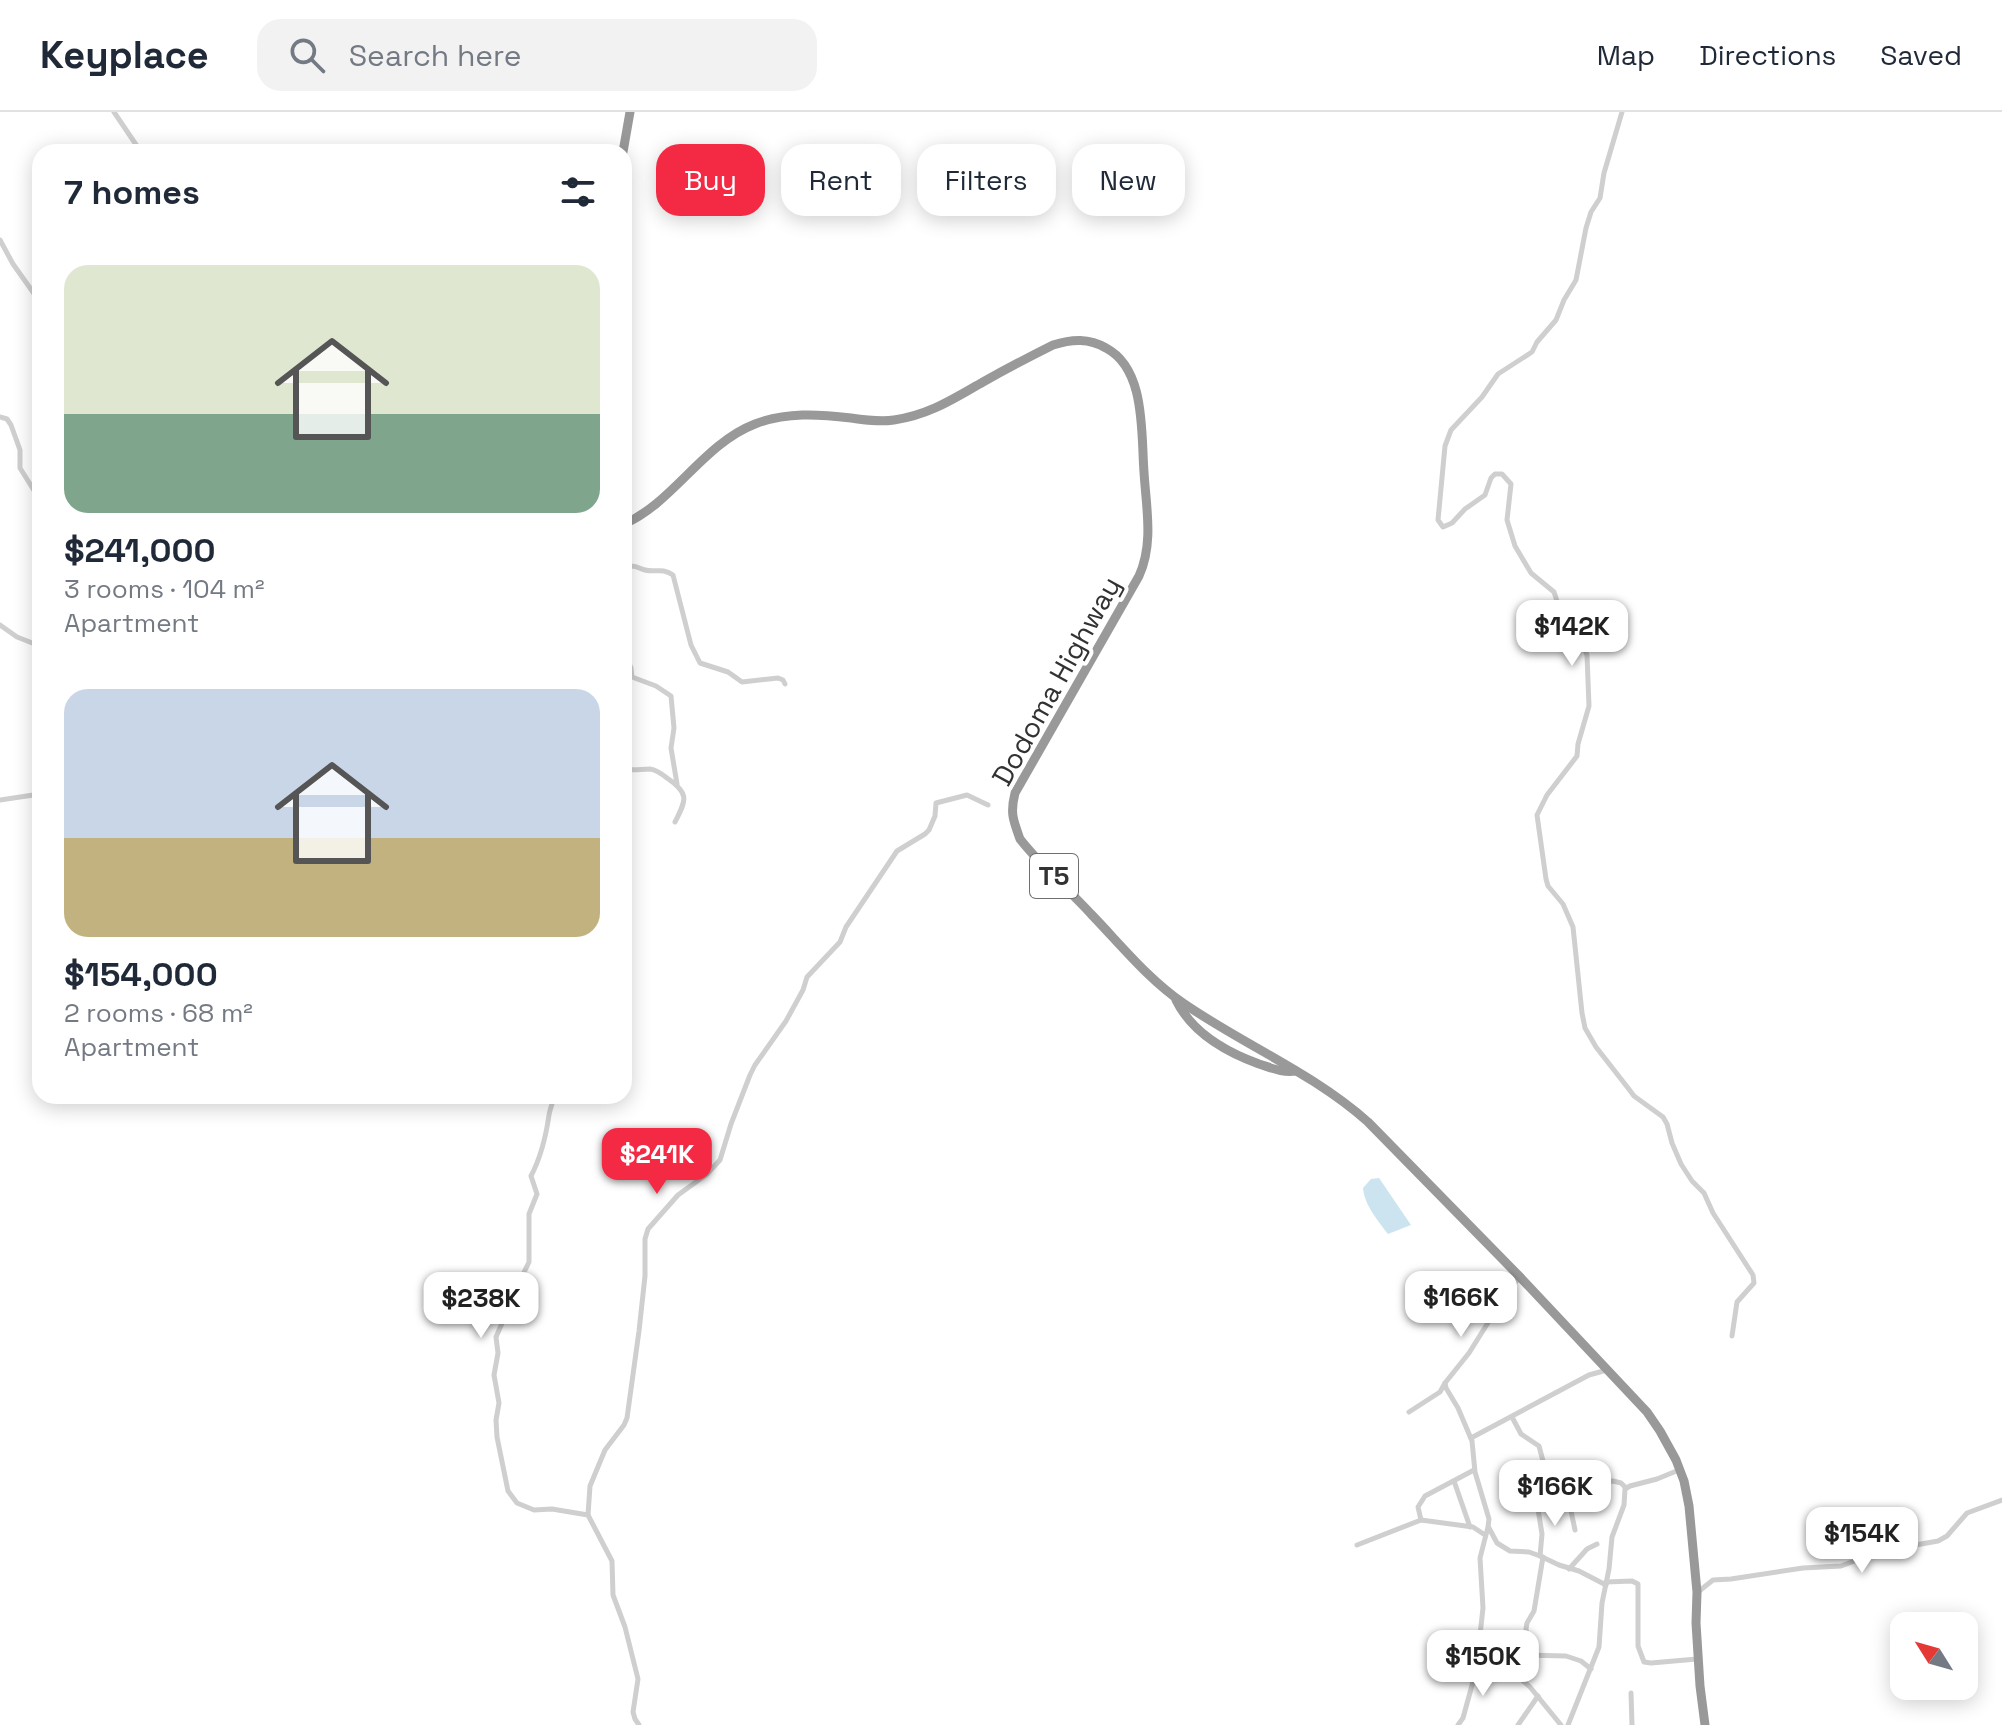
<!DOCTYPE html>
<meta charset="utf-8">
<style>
:root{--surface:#fff;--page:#f2f2f3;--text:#1f2937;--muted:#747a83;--line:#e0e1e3;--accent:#f42a44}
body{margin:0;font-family:"Space Grotesk",sans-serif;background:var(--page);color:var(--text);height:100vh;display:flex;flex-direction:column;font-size:30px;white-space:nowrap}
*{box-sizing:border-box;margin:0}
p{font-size:26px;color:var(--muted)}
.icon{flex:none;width:44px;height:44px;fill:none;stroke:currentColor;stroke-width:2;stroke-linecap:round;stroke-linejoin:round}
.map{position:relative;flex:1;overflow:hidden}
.details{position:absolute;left:32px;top:32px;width:600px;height:960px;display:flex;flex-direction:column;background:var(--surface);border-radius:24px;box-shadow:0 4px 20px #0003}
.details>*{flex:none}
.banner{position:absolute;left:656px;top:32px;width:760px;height:72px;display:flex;gap:16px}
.needle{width:52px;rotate:307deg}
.controls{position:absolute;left:1890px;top:1500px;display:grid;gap:16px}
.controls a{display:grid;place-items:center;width:88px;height:88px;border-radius:16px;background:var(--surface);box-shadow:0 4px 20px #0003;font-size:40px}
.price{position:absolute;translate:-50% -68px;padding:0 18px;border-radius:16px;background:#fff;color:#222;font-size:26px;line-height:52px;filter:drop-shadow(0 2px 4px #0008)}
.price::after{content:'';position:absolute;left:50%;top:48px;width:24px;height:18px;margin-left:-12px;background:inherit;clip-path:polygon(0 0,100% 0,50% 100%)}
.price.current{background:var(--accent);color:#fff}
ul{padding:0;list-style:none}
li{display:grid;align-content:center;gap:16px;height:424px;padding:0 32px}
li span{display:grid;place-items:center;height:248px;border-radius:24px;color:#555}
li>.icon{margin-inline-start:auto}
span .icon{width:144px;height:144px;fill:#fffc;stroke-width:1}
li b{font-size:34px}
h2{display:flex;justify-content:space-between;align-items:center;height:96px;padding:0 32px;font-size:34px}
.pill{padding:0 28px;border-radius:24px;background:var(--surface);box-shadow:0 4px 20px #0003;font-size:28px;line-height:72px}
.pill.current{background:var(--accent);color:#fff}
header{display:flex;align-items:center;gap:48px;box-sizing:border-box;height:112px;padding:0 40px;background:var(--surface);border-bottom:2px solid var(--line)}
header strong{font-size:38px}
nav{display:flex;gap:44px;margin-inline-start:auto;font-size:28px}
.search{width:560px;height:72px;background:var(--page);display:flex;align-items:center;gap:20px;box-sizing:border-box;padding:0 28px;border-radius:24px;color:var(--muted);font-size:30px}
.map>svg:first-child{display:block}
</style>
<header>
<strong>Keyplace</strong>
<div class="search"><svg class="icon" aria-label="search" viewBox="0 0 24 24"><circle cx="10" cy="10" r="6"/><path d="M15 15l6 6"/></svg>Search here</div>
<nav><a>Map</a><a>Directions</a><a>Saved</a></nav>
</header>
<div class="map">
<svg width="2002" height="1613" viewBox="0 0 2002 1613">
<rect width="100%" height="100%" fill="#fff"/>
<path fill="#cce4f0" d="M1379,1066l32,47 -23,9c-10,-13 -24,-30 -25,-46l8,-9z"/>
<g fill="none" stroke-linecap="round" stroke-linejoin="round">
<g stroke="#cfcfcf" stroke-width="5">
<polyline points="114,0 141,40"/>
<polyline points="1622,0 1604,61 1600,86 1591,100 1586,116 1576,168 1564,188 1556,208 1537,230 1532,240 1498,262 1482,285 1451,318 1445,334 1438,408 1443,415 1452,411 1465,397 1485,383 1491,366 1495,362 1502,362 1511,372 1507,408 1515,434 1531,461 1554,480 1564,510 1574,528 1584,535 1587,543 1589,594 1578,632 1577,644 1547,683 1537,703 1546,767 1548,774 1563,792 1573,815 1582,901 1585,916 1596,935 1628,976 1634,984 1663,1005 1667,1012 1672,1031 1681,1052 1692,1069 1704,1081 1713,1101 1753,1163 1754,1171 1737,1190 1732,1224"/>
<polyline points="0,128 13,152 40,190"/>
<polyline points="0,305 7,307 11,313 20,338 20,356 40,388"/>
<path d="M624,455c14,-2 10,0 21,3 11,3 16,-3 28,5l18,70 9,18 28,9 14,10 36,-4 5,2 2,4"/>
<polyline points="0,513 17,525 40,534"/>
<polyline points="624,540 631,556 632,565 656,574 671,584 674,616 671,636 677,672"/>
<path d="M624,657c9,2 17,0 26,0 7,1 12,5 17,9 22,15 20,21 8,44"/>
<polyline points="0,688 40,682"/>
<path d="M554,984c-1,7 -4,12 -5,19 -3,21 -8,42 -18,61l6,18 -8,20v48l-11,23v19l-8,12 -7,5 -7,16 2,16 -4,22 5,28 -3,17 1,17 11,54 9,12 17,7 18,-1 36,6"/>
<polyline points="1445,1271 1446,1276 1458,1296 1472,1329 1475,1360 1489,1407 1488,1415 1480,1446 1483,1496 1480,1523 1482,1533 1489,1542 1505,1553 1530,1575 1561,1613"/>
<polyline points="1409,1300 1440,1280 1445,1271 1469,1241 1506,1182 1519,1166"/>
<polyline points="1512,1305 1521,1322 1539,1334 1543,1349 1550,1357 1561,1378 1576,1372 1613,1369 1621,1371 1626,1376"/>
<polyline points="1471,1326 1589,1263 1607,1258"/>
<polyline points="1454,1369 1470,1415"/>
<polyline points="1562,1379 1571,1399 1575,1418"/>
<polyline points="1421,1408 1418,1395 1425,1384 1474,1358"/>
<polyline points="1489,1416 1497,1431 1510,1439 1529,1440 1540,1444 1559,1453 1579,1459 1606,1473"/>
<polyline points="1357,1433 1421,1408 1473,1415 1485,1423"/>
<polyline points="1540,1444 1542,1422 1538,1397 1539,1391 1542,1385 1563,1380"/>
<polyline points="1569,1457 1587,1437 1597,1432"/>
<polyline points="1606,1470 1632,1469 1638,1472 1638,1534 1644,1550 1651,1551 1697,1547"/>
<polyline points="1698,1480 1713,1468 1731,1467 1803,1456 1841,1454 1882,1439 1938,1429 1947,1424 1967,1401 2002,1388"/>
<polyline points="1529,1543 1526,1517 1527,1511 1534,1499 1543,1445"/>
<polyline points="1631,1581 1632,1613"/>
<polyline points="639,1613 635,1607 633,1600 638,1567 625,1515 613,1483 612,1449 588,1403 590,1374 605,1338 624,1313 627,1306 639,1219 645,1164 645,1127 648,1117 678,1083 707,1062 720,1048 731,1012 750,963 755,953 786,909 803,878 807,865 840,830 846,815 897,739 925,722 929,718 935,704 936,691 967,683 988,693"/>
<polyline points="1458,1613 1463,1606 1474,1566 1489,1542 1566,1544 1581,1549 1591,1557"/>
<polyline points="1518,1613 1538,1584"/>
<polyline points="1568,1613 1599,1535 1602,1491 1609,1457 1612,1425 1624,1393 1625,1377 1630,1374 1657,1367 1679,1358"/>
</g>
<g stroke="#999" stroke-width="9">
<polyline points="623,40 630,0"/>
<path d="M624,412c49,-21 79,-80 131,-100 31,-12 63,-10 96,-6 14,2 28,4 43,2 35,-5 59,-21 89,-38 23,-13 46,-25 70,-37 19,-6 36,-7 53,3 40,21 35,85 38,124 2,35 10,71 -5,104l-124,217c-5,20 -2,27 5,46 21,27 48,50 71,75 30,31 57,65 92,89 61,42 130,70 185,119l152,155 127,135 13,19 16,29 8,21 5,25 8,86 -1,31 4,63 5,39"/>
<path d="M1176,888c16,33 50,52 83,64 13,4 23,9 37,7"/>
</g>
</g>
<g text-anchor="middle" stroke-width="8" stroke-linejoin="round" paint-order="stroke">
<rect fill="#fff" stroke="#707070" stroke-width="2" x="1030" y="742" width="48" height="44" rx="6"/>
<g font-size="26" font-weight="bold" fill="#323232">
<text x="1054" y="773">T5</text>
</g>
<g font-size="28" fill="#323232" stroke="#fff">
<text transform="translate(1056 569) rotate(-61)" y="10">Dodoma Highway</text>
</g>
</g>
</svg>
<div class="controls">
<a><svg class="needle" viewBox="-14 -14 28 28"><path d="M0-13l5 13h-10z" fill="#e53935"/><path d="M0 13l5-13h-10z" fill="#747a83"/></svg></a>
</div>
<b class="price" style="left:1572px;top:556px">$142K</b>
<b class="price current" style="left:657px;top:1084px">$241K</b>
<b class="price" style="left:1461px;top:1227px">$166K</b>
<b class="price" style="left:481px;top:1228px">$238K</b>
<b class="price" style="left:1555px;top:1416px">$166K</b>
<b class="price" style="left:1862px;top:1463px">$154K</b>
<b class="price" style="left:1483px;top:1586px">$150K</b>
<div class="banner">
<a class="pill current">Buy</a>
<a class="pill">Rent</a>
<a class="pill">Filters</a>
<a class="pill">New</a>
</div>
<section class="details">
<h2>7 homes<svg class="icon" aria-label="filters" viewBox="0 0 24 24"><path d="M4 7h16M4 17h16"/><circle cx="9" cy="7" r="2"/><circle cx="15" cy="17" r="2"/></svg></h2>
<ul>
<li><span style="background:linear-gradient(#dfe7d0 60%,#7fa58c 0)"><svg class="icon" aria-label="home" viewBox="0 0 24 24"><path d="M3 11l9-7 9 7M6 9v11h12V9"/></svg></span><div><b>$241,000</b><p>3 rooms · 104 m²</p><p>Apartment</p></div></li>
<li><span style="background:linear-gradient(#c9d6e8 60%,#c2b280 0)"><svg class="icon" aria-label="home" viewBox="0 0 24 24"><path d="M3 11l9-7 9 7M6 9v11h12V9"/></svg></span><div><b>$154,000</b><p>2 rooms · 68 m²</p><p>Apartment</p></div></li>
</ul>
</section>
</div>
